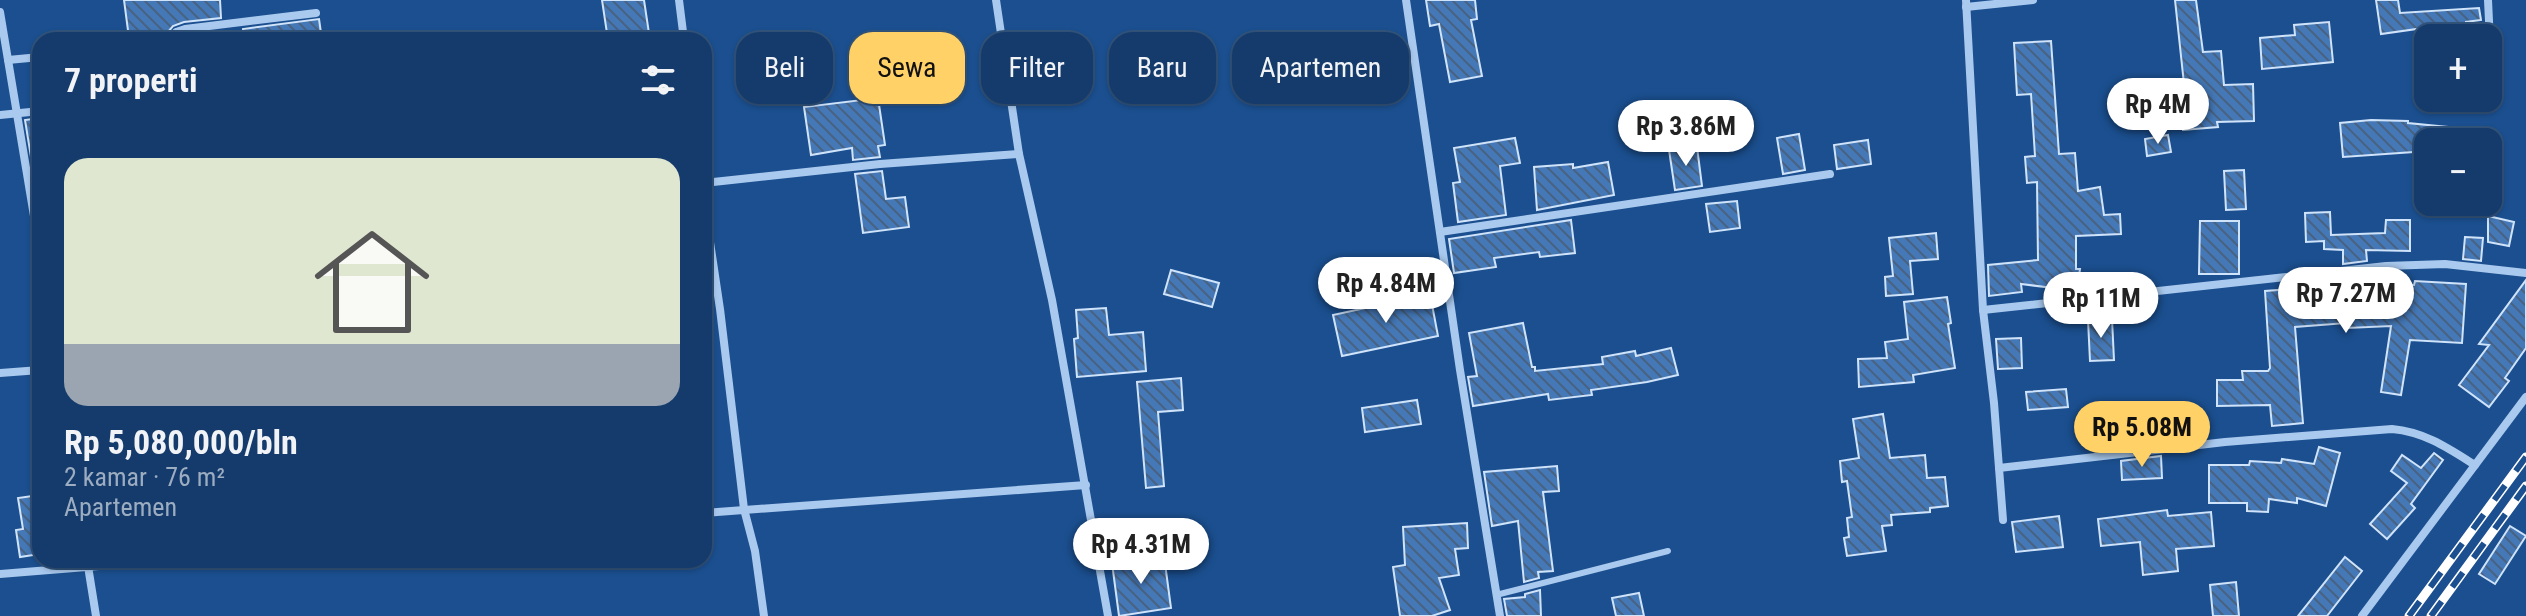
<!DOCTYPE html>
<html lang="id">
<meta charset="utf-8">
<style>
:root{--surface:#143b6b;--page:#214673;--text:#f1f3f6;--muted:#9dadc1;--line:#33557e;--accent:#ffd166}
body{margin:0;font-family:"Roboto Condensed",sans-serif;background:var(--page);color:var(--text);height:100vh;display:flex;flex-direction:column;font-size:30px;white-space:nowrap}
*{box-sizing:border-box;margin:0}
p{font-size:26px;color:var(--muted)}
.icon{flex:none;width:44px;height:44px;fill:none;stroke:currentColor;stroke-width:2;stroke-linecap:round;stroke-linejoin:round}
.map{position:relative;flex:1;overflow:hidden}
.sheet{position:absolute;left:32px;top:32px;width:680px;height:536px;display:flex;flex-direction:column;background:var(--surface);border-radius:24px;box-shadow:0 2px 6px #0004,0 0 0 2px var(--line)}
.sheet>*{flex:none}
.top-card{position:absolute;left:736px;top:32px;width:760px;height:72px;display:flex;gap:16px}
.controls{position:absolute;left:2414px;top:24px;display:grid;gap:16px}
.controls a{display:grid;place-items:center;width:88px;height:88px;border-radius:16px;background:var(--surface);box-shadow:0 2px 6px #0004,0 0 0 2px var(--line);font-size:40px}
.price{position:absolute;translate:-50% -68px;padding:0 18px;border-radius:28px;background:#fff;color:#222;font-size:26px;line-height:52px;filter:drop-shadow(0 2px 4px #0008)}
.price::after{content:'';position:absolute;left:50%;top:48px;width:24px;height:18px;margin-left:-12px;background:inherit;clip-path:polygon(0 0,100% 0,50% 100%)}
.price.current{background:var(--accent);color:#111}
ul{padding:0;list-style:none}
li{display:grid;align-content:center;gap:16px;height:424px;padding:0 32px}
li+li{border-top:2px solid var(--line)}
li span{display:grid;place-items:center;height:248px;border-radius:24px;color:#555}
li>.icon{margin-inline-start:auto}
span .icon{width:144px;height:144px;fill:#fffc;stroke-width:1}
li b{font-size:34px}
h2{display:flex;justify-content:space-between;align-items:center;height:96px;padding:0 32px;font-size:34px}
.chip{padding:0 28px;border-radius:24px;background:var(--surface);box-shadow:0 2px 6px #0004,0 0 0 2px var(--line);font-size:28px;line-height:72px}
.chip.current{background:var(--accent);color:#111}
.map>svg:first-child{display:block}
</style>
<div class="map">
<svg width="2526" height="616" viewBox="0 0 2526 616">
<defs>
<pattern id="building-back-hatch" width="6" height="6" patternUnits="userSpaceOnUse" patternTransform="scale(2)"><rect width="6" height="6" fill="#4478b7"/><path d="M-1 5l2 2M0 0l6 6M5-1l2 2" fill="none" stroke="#486282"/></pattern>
</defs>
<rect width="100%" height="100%" fill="#1b4f8f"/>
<g fill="url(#building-back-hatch)" stroke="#cfe3fa" stroke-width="2">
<polygon points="124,0 220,0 221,18 184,22 173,26 168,32 129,38"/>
<polygon points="602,0 644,0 650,40 608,40"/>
<polygon points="1426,0 1475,0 1477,19 1471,20 1482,76 1450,82 1439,24 1430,26"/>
<polygon points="2175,0 2196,0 2203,52 2221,51 2224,85 2253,84 2254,121 2217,122 2218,127 2183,130 2179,84 2184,84"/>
<polygon points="2376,0 2398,0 2400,13 2479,8 2481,20 2466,22 2466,31 2439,32 2438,26 2381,34"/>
<polygon points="319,19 322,40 244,40 243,29"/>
<polygon points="2329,22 2333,62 2262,69 2260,38 2295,35 2294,25"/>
<polygon points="2051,41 2059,154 2075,153 2078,191 2100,187 2104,215 2120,214 2121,234 2076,236 2076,269 2080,269 2077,291 2021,284 2022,292 1989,296 1988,265 2038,260 2037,182 2027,183 2025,157 2035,156 2031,94 2017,95 2014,43"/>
<polygon points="878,98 885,145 878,146 880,157 853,160 852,148 811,155 804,107"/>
<polygon points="40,118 40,188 36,188 25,120"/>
<polygon points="2371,120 2408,121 2408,123 2488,131 2487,142 2428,142 2428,151 2343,157 2340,123"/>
<polygon points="1799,134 1805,170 1783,174 1777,138"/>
<polygon points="2168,135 2171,152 2147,156 2145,139"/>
<polygon points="1515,138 1520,163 1500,166 1506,215 1458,222 1453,183 1460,182 1454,148"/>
<polygon points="1868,140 1871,164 1837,169 1834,145"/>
<polygon points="1697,147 1702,186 1675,190 1669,150"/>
<polygon points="1608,162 1614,195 1537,210 1534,167 1573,164 1573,168"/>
<polygon points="2244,170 2246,209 2226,210 2224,171"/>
<polygon points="882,171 886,199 905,197 909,227 863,233 855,174"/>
<polygon points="1737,201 1740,228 1710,232 1706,204"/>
<polygon points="2330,212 2331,235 2385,233 2386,220 2410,220 2410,251 2366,250 2367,261 2343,264 2343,250 2324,249 2324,241 2306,242 2305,213"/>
<polygon points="2488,216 2514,222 2509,246 2488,242"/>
<polygon points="1571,220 1575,253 1540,257 1539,252 1494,258 1496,267 1454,273 1449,239"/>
<polygon points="2200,221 2239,221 2239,274 2199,274"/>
<polygon points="1936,233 1938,259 1910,261 1913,294 1886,296 1885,277 1893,276 1889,238"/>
<polygon points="2465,237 2483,238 2481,261 2463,259"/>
<polygon points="1171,270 1219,283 1212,307 1164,294"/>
<polygon points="2367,275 2368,285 2414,285 2415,281 2466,284 2462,343 2410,340 2401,395 2381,392 2391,326 2347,328 2346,323 2295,327 2303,423 2272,426 2270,405 2217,406 2217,380 2243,380 2242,371 2268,371 2270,368 2265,291 2293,289 2293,293 2344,288 2343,278"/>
<polygon points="2526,280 2526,348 2505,378 2509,381 2489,407 2459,385 2489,345 2479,344"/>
<polygon points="1430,294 1438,336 1342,356 1333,315"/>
<polygon points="1947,297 1951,323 1948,324 1955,368 1913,375 1914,382 1859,387 1858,359 1887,358 1885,342 1908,339 1904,302"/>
<polygon points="1106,308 1109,335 1143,332 1146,371 1077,377 1074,339 1078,338 1076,310"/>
<polygon points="2112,319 2114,360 2090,361 2088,320"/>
<polygon points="1523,323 1532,367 1535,367 1535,371 1603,364 1602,357 1635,351 1636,356 1671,348 1678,375 1647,382 1591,390 1592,395 1549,400 1548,394 1473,406 1468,377 1477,376 1469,333"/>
<polygon points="2021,338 2022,368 1998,369 1996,339"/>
<polygon points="1181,378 1183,410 1158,412 1164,486 1146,488 1137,382"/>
<polygon points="2066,389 2068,407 2028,410 2026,392"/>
<polygon points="1417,400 1421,424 1365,432 1362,408"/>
<polygon points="1883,414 1890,458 1925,455 1927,478 1945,477 1948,506 1930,508 1930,512 1891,515 1892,525 1882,526 1886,551 1847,556 1844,538 1849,537 1847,518 1852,517 1847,481 1842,482 1840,461 1859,458 1853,419"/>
<polygon points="2203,414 2205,436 2173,438 2172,417"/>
<polygon points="2319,447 2340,453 2326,506 2297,498 2297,503 2269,499 2268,512 2247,511 2247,503 2209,503 2209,465 2249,465 2250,461 2281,463 2282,459 2314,464"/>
<polygon points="2434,453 2443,460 2411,504 2415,508 2387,539 2370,524 2407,483 2391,471 2402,455 2421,468"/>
<polygon points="2161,456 2162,478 2122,480 2121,461"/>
<polygon points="1557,466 1559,491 1543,492 1553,571 1538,572 1539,578 1524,582 1518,521 1492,526 1484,472"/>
<polygon points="40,495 40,554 20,557 16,530 23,529 18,498"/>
<polygon points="2167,510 2168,516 2211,512 2214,546 2176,549 2178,571 2143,575 2140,542 2101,546 2098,519"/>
<polygon points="2059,516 2063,547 2016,552 2012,522"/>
<polygon points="1467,523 1468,548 1455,549 1459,575 1439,578 1450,610 1432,616 1400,616 1393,567 1405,565 1403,527"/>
<polygon points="2510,526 2526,536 2495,584 2479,574"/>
<polygon points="1164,556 1171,608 1119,616 1112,563"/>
<polygon points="2345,557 2362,571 2327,616 2298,616"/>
<polygon points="2236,582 2239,616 2213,616 2210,585"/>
<polygon points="1540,590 1541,616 1507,616 1504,599 1525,597 1525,594"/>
<polygon points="1639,593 1644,616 1616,616 1612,598"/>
</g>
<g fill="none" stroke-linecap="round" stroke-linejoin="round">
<polyline stroke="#a9c9ee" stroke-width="6" points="1496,595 1668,551"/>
<g stroke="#a9c9ee" stroke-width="8">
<polyline points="679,0 684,40"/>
<polyline points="996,0 1019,154 1052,300 1108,616"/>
<polyline points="1406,0 1460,370 1500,616"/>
<polyline points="1966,0 1983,310 1994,403 2003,520"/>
<polyline points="2488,0 2492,84"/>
<polyline points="1966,7 2033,0"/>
<polyline points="0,12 40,252"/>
<polyline points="171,40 176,32 185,29 316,13"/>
<polyline points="8,60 40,57"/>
<polyline points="0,115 40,111"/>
<polyline points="704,183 880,164 1019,154"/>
<polyline points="704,202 720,309 744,509 755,551 764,616"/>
<polyline points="1440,232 1830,174"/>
<polyline points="1983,310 2386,266 2445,264 2526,273"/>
<polyline points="0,373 40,370"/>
<path d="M1999,468l226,-26 167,-13c33,3 56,19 83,36"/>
<polyline points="704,513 1086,485"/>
<polyline points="87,560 96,616"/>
<polyline points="0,574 173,560"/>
<polyline points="2362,616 2526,397"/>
</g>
<g stroke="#fff" stroke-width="9">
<g id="rail">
<polyline points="2409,616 2526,457"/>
<polyline points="2431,616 2526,486"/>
</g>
</g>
<use href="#rail" stroke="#1b4f8f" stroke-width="6" stroke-dasharray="18" stroke-linecap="butt"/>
</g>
</svg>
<div class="controls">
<a>+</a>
<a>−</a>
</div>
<b class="price" style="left:2158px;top:146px">Rp 4M</b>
<b class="price" style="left:1686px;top:168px">Rp 3.86M</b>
<b class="price" style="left:1386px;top:325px">Rp 4.84M</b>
<b class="price" style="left:2346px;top:335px">Rp 7.27M</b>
<b class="price" style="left:2101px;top:340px">Rp 11M</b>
<b class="price current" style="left:2142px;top:469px">Rp 5.08M</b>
<b class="price" style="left:1141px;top:586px">Rp 4.31M</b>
<div class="top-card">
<a class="chip">Beli</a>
<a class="chip current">Sewa</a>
<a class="chip">Filter</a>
<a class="chip">Baru</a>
<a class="chip">Apartemen</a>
</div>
<section class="sheet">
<h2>7 properti<svg class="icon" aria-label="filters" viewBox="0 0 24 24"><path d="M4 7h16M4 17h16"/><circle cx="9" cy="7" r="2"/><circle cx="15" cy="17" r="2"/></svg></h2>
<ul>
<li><span style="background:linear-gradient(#dfe7d0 75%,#9aa5b1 0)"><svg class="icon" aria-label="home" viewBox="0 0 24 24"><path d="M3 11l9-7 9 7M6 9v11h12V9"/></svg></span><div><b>Rp 5,080,000/bln</b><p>2 kamar · 76 m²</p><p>Apartemen</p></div></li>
</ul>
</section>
</div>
